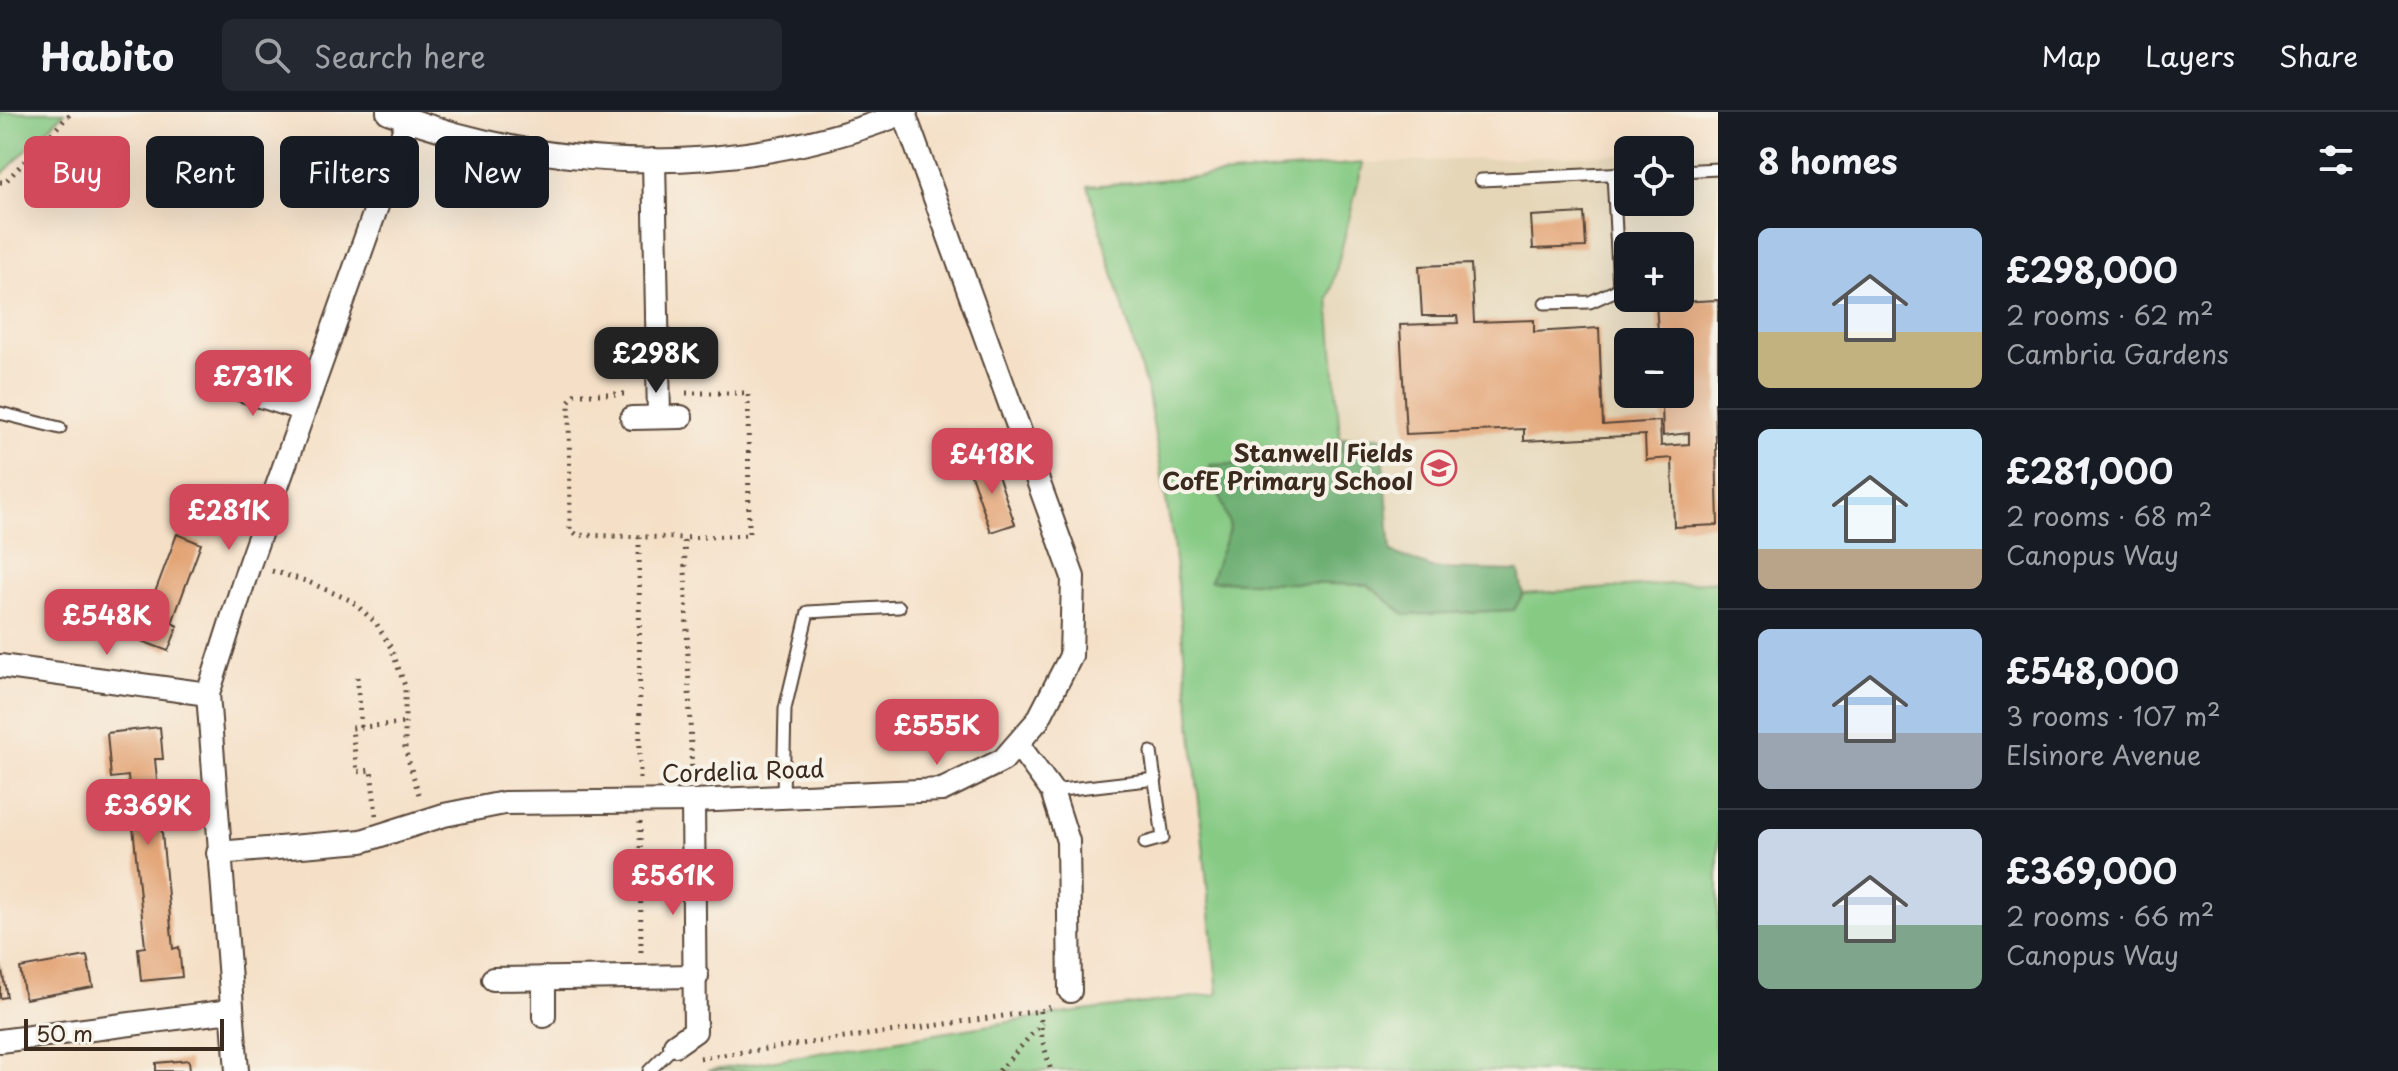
<!DOCTYPE html>
<meta charset="utf-8">
<style>
:root{--surface:#171b24;--page:#242831;--text:#f1f3f6;--muted:#9ea1a6;--line:#363941;--accent:#d1495b}
body{margin:0;font-family:"Playpen Sans",sans-serif;background:var(--page);color:var(--text);height:100vh;display:flex;flex-direction:column;font-size:30px;white-space:nowrap}
*{box-sizing:border-box;margin:0}
p{font-size:26px;color:var(--muted)}
.icon{flex:none;width:44px;height:44px;fill:none;stroke:currentColor;stroke-width:2;stroke-linecap:round;stroke-linejoin:round}
.map{position:relative;flex:1;overflow:hidden}
.side{display:flex;flex-direction:column;background:var(--surface);width:680px}
.side>*{flex:none}
.top-card{position:absolute;left:24px;top:24px;width:760px;height:72px;display:flex;gap:16px}
.tools{position:absolute;left:1614px;top:24px;display:grid;gap:16px}
.tools a{display:grid;place-items:center;width:80px;height:80px;border-radius:12px;background:var(--surface);box-shadow:0 8px 32px #0002;font-size:40px}
.scale{position:absolute;left:24px;bottom:20px;width:200px;box-sizing:border-box;padding-left:8px;border:4px solid #3b2a1e;border-top:0;font-size:22px;line-height:28px;white-space:nowrap;color:#3b2a1e;-webkit-text-stroke:6px #f7f3e8;paint-order:stroke}
.price{position:absolute;translate:-50% -68px;padding:0 18px;border-radius:16px;background:var(--accent);color:#fff;font-size:26px;line-height:52px;filter:drop-shadow(0 2px 4px #0008)}
.price::after{content:'';position:absolute;left:50%;top:48px;width:24px;height:18px;margin-left:-12px;background:inherit;clip-path:polygon(0 0,100% 0,50% 100%)}
.price.active{background:#222;color:#fff}
ul{padding:0;list-style:none}
li{display:flex;align-items:center;gap:24px;height:200px;padding:0 40px}
li+li{border-top:2px solid var(--line)}
li span{display:grid;place-items:center;flex:none;width:224px;height:160px;border-radius:12px;color:#555}
li>.icon{margin-inline-start:auto}
span .icon{width:96px;height:96px;fill:#fffc;stroke-width:1}
li b{font-size:34px}
h2{display:flex;justify-content:space-between;align-items:center;height:96px;padding:0 40px;font-size:34px}
.chip{padding:0 28px;border-radius:12px;background:var(--surface);box-shadow:0 8px 32px #0002;font-size:28px;line-height:72px}
.chip.active{background:var(--accent);color:#fff}
header{display:flex;align-items:center;gap:48px;box-sizing:border-box;height:112px;padding:0 40px;background:var(--surface);border-bottom:2px solid var(--line)}
header strong{font-size:38px}
nav{display:flex;gap:44px;margin-inline-start:auto;font-size:28px}
.search{width:560px;height:72px;background:var(--page);display:flex;align-items:center;gap:20px;box-sizing:border-box;padding:0 28px;border-radius:12px;color:var(--muted);font-size:30px}
main{display:flex;flex:1;min-height:0}
.map>svg:first-child{display:block}
</style>
<header>
<strong>Habito</strong>
<div class="search"><svg class="icon" aria-label="search" viewBox="0 0 24 24"><circle cx="10" cy="10" r="6"/><path d="M15 15l6 6"/></svg>Search here</div>
<nav><a>Map</a><a>Layers</a><a>Share</a></nav>
</header>
<main>
<div class="map">
<svg width="1718" height="959" viewBox="0 0 1718 959">
<rect width="100%" height="100%" fill="#f7f3e8"/>
<filter id="ink" filterUnits="userSpaceOnUse"><feTurbulence type="fractalNoise" baseFrequency=".0125" numOctaves="2"/><feDisplacementMap in="SourceGraphic" scale="16" xChannelSelector="R" yChannelSelector="G"/><feConvolveMatrix kernelMatrix="1 2 1 2 8 2 1 2 1" color-interpolation-filters="sRGB"/></filter>
<filter id="wash" filterUnits="userSpaceOnUse"><feTurbulence type="fractalNoise" baseFrequency=".006" numOctaves="4" result="noise"/><feDisplacementMap in="SourceGraphic" scale="32" xChannelSelector="R" yChannelSelector="G"/><feGaussianBlur stdDeviation="1.8" result="paint"/><feColorMatrix in="noise" values="0 0 0 0 0 0 0 0 0 0 0 0 0 0 0 0 0 1.4 0 .05"/><feComposite in="paint" operator="in"/></filter>
<g filter="url(#wash)">
<rect width="100%" height="100%" fill="#f5e0c7"/>
<path fill="#e5d6b7" fill-rule="evenodd" d="M1718,39v745l-514,-26 -31,-329 -25,-147 -60,-208 275,-23 265,-9v48h52v-50zM1628,134h52v52h-52zM1628,230h52v52h-52z"/>
<g fill="#86ca84" stroke="#607a51" stroke-width="2">
<polygon points="0,0 65,0 0,64"/>
<polygon points="1363,51 1329,187 1342,349 1211,353 1230,415 1211,469 1368,473 1406,503 1514,498 1523,482 1718,469 1718,959 707,959 1052,903 1218,882 1173,429 1148,282 1088,74"/>
</g>
<polygon fill="#6cae72" stroke="#546c48" stroke-width="2" points="1382,325 1391,440 1434,457 1519,459 1523,482 1514,498 1406,503 1368,473 1210,469 1230,415 1210,353 1341,349 1343,326"/>
<g id="blocks">
<g fill="#e3a476">
<polygon points="1584,101 1586,135 1533,137 1531,104"/>
<polygon points="1471,152 1474,210 1534,208 1534,220 1599,216 1603,313 1660,309 1661,334 1689,332 1689,321 1663,324 1662,292 1668,290 1668,282 1680,282 1680,230 1665,230 1665,220 1658,220 1656,191 1718,188 1718,291 1715,291 1718,413 1674,415 1672,346 1646,348 1645,323 1524,329 1524,317 1406,322 1400,213 1458,211 1457,204 1422,204 1419,154"/>
<polygon points="993,349 1015,412 991,420 969,357"/>
<polygon points="177,422 201,432 172,511 178,514 168,539 123,522 132,499 146,504"/>
<polygon points="160,615 163,647 155,647 173,837 179,835 182,865 141,869 138,836 145,835 128,664 111,666 107,621"/>
<polygon points="87,844 93,875 25,887 20,856"/>
<polygon points="0,848 7,885 0,886"/>
<polygon points="189,948 190,959 156,959 156,951"/>
</g>
</g>
</g>
<g filter="url(#ink)">
<use href="#blocks" fill-opacity="0" stroke="#574537" stroke-width="2"/>
<g fill="none" stroke-linecap="round" stroke-linejoin="round">
<g stroke="#574537" stroke-width="15">
<g id="service">
<polyline points="1680,59 1718,57"/>
<polyline points="1481,68 1628,61"/>
<polyline points="1545,191 1590,190 1619,177 1613,62"/>
<polyline points="0,301 60,316"/>
<polyline points="1052,679 1156,667"/>
<polyline points="783,685 785,597 808,500 899,495"/>
<polyline points="1145,731 1163,726 1151,640"/>
<polyline points="649,959 675,933"/>
</g>
</g>
<g stroke="#574537" stroke-width="26">
<g id="minor">
<path d="M388,0c166,63 353,66 518,0"/>
<polyline points="654,48 659,305"/>
<polyline points="217,270 304,298"/>
<polyline points="632,306 681,305"/>
<polyline points="0,554 208,582"/>
<polyline points="1019,634 1052,679 1068,729 1070,879"/>
<polyline points="218,741 362,729 444,703 504,691 693,689 942,678 1003,648 1038,608 1071,544 1073,465 904,1"/>
<polyline points="544,866 544,904"/>
<polyline points="493,867 697,864"/>
<polyline points="0,929 230,899"/>
<polyline points="675,933 695,919 693,689"/>
<polyline points="237,959 208,582 249,453 408,7"/>
</g>
</g>
<g stroke="#574537" stroke-width="5" stroke-dasharray="2 6" stroke-linecap="butt">
<polyline points="0,70 5,70 72,0"/>
<polyline points="686,281 748,281 749,423 684,426 692,666"/>
<polyline points="624,282 575,282 569,289 570,417 577,423 684,426"/>
<polyline points="639,425 640,668"/>
<polyline points="272,459 306,469 352,489 376,511 391,536 405,574 405,637 420,686"/>
<polyline points="357,565 361,615"/>
<polyline points="376,703 371,658 357,660 352,616 405,611"/>
<polyline points="640,710 641,844"/>
<polyline points="1040,899 1042,927 1051,959"/>
<polyline points="700,946 1040,899 1054,894"/>
<polyline points="999,959 1042,911"/>
</g>
<use href="#service" stroke="#fff" stroke-width="11"/>
<use href="#minor" stroke="#fff" stroke-width="22"/>
</g>
</g>
<defs>
<g id="school-ring" transform="scale(1.8)"><circle r="9.5" fill="#f7f3e8" stroke="#d1495b" stroke-width="1.5"/><path d="M0-5L7-2L0 1L-7-2ZM-4 1L0 2.5L4 1V4Q0 6-4 4Z" fill="#d1495b"/></g>
</defs>
<g fill-rule="evenodd">
<use href="#school-ring" x="1439" y="356"/>
</g>
<g text-anchor="middle" stroke-width="8" stroke-linejoin="round" paint-order="stroke">
<g font-size="24" font-weight="bold" fill="#3b2a1e" stroke="#f7f3e8" text-anchor="end">
<text x="1413" y="350">Stanwell Fields<tspan x="1413" dy="28">CofE Primary School</tspan></text>
</g>
<g font-size="24" fill="#3b2a1e" stroke="#f7f3e8">
<text transform="translate(743 660) rotate(-2)" y="8">Cordelia Road</text>
</g>
</g>
</svg>
<div class="tools">
<a><svg class="icon" aria-label="locate" viewBox="0 0 24 24"><circle cx="12" cy="12" r="6"/><path d="M12 2v4M12 18v4M2 12h4M18 12h4"/></svg></a>
<a>+</a>
<a>−</a>
</div>
<div class="scale">50 m</div>
<b class="price active" style="left:656px;top:283px">£298K</b>
<b class="price" style="left:253px;top:306px">£731K</b>
<b class="price" style="left:992px;top:384px">£418K</b>
<b class="price" style="left:229px;top:440px">£281K</b>
<b class="price" style="left:107px;top:545px">£548K</b>
<b class="price" style="left:937px;top:655px">£555K</b>
<b class="price" style="left:148px;top:735px">£369K</b>
<b class="price" style="left:673px;top:805px">£561K</b>
<div class="top-card">
<a class="chip active">Buy</a>
<a class="chip">Rent</a>
<a class="chip">Filters</a>
<a class="chip">New</a>
</div>
</div>
<section class="side">
<h2>8 homes<svg class="icon" aria-label="filters" viewBox="0 0 24 24"><path d="M4 7h16M4 17h16"/><circle cx="9" cy="7" r="2"/><circle cx="15" cy="17" r="2"/></svg></h2>
<ul>
<li><span style="background:linear-gradient(#a9c7e8 65%,#c2b280 0)"><svg class="icon" aria-label="home" viewBox="0 0 24 24"><path d="M3 11l9-7 9 7M6 9v11h12V9"/></svg></span><div><b>£298,000</b><p>2 rooms · 62 m²</p><p>Cambria Gardens</p></div></li>
<li><span style="background:linear-gradient(#bfe0f5 75%,#b9a48a 0)"><svg class="icon" aria-label="home" viewBox="0 0 24 24"><path d="M3 11l9-7 9 7M6 9v11h12V9"/></svg></span><div><b>£281,000</b><p>2 rooms · 68 m²</p><p>Canopus Way</p></div></li>
<li><span style="background:linear-gradient(#a9c7e8 65%,#9aa5b1 0)"><svg class="icon" aria-label="home" viewBox="0 0 24 24"><path d="M3 11l9-7 9 7M6 9v11h12V9"/></svg></span><div><b>£548,000</b><p>3 rooms · 107 m²</p><p>Elsinore Avenue</p></div></li>
<li><span style="background:linear-gradient(#c9d6e8 60%,#7fa58c 0)"><svg class="icon" aria-label="home" viewBox="0 0 24 24"><path d="M3 11l9-7 9 7M6 9v11h12V9"/></svg></span><div><b>£369,000</b><p>2 rooms · 66 m²</p><p>Canopus Way</p></div></li>
</ul>
</section>
</main>
